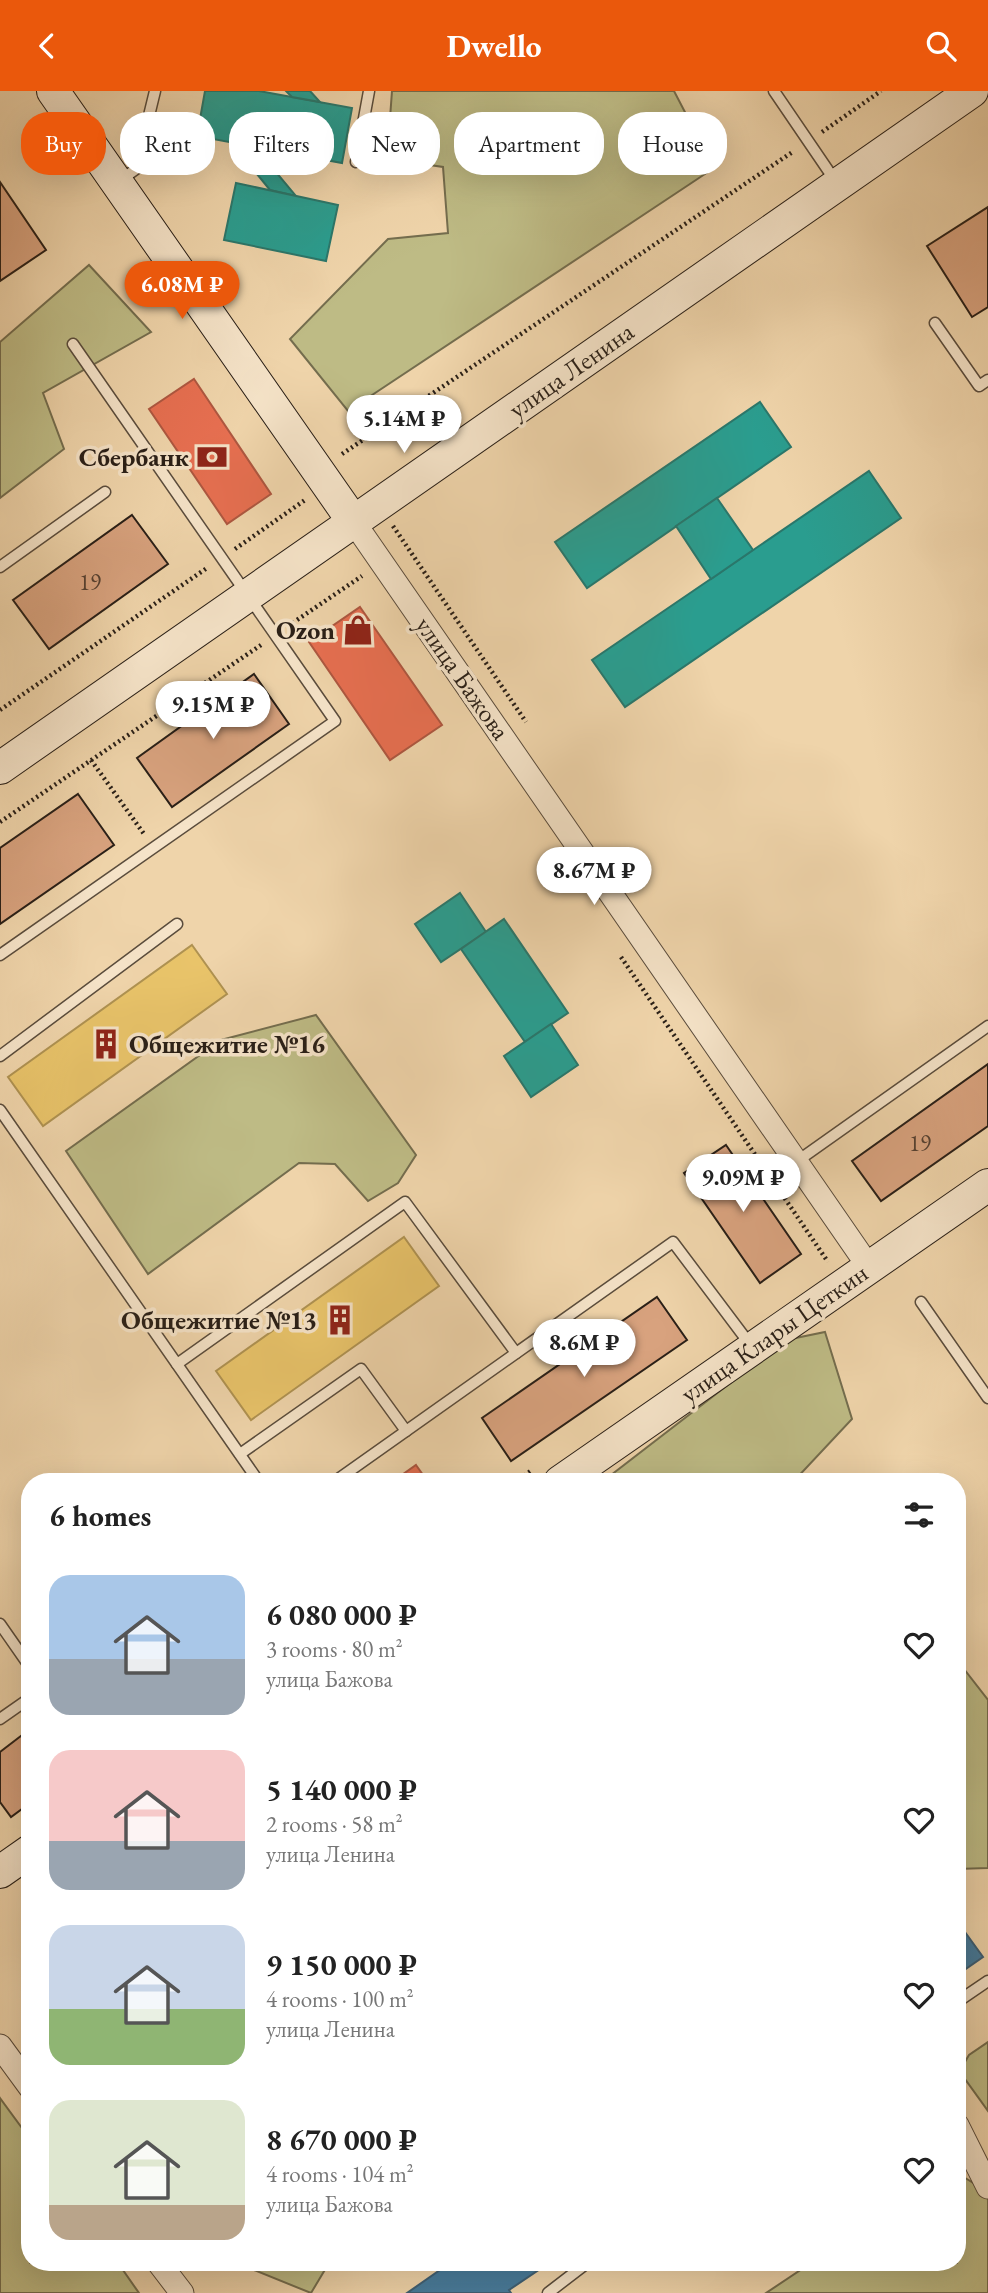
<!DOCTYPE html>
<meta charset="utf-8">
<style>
:root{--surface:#fff;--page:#f6f6f6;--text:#222;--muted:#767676;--accent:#ea580c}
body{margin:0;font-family:"EB Garamond",serif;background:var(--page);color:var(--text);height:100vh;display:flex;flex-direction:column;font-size:26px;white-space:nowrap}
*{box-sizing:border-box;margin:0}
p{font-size:23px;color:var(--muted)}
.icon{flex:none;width:38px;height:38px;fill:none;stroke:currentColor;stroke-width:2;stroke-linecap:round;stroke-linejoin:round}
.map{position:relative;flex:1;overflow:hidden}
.panel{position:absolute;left:21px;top:1382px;width:945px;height:798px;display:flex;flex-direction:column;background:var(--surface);border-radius:28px;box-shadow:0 7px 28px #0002}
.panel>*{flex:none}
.guide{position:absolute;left:21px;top:21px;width:947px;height:63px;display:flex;gap:14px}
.price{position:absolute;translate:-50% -60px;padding:0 16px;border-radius:24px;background:#fff;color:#222;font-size:23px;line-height:46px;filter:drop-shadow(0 2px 4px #0008)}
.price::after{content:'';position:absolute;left:50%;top:42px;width:21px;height:16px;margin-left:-10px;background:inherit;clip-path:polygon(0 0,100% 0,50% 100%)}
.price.selected{background:var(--accent);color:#fff}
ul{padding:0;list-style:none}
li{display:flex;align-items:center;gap:21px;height:175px;padding:0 28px}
li span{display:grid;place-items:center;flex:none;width:196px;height:140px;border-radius:21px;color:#555}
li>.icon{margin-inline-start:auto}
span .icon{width:84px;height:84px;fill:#fffc;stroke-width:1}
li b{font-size:30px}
h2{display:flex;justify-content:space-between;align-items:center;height:84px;padding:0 28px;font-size:30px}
.pill{padding:0 24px;border-radius:28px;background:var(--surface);box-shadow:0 7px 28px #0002;font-size:24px;line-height:63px}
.pill.selected{background:var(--accent);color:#fff}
header{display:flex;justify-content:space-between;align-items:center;height:91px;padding:0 28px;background:var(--accent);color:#fff;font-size:32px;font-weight:700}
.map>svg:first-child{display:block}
</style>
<header><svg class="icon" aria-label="back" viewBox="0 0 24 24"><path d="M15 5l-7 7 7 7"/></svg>Dwello<svg class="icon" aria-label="search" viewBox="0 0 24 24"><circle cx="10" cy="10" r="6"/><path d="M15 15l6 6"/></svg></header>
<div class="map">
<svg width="988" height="2202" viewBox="0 0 988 2202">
<rect width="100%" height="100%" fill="#efd4aa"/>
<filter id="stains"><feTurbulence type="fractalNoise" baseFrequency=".00286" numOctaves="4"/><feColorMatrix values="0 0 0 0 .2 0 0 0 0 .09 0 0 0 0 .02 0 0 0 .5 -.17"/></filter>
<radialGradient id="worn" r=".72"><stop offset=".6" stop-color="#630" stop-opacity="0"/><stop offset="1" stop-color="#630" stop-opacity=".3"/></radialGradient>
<g fill="#bebb85" stroke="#746d4e" stroke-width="2">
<polygon points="392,0 674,0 714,77 348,320 290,248 388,148 448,142 443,76 387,68"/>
<polygon points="89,174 151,241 43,302 64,358 0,407 0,251"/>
<polygon points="316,924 416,1064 398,1092 368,1110 335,1073 299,1072 148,1183 66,1060 221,949"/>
<polygon points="825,1241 852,1328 793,1391 602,1391 786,1249"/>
<polygon points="957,1569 988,1609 988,1777 957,1778"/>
<polygon points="988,1951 988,2020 965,1988 962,1976 969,1964"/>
<polygon points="0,2007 30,2048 30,2172 118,2172 139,2202 0,2202"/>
<polygon points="957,2082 988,2101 988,2202 766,2202 811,2172 957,2172"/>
<polygon points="249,2172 329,2172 311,2202 254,2179"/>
</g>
<g fill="#e9c46a" stroke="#af9251" stroke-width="2">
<polygon points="192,854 227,903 43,1035 8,986"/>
<polygon points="404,1146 439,1195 251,1329 216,1280"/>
</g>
<g fill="#e76f51" stroke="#ae5740" stroke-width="2">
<polygon points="194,288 271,403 227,433 149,318"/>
<polygon points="360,516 442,634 390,669 309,551"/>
<polygon points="416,1374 428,1391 392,1391"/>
</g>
<g fill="#2a9d8f" stroke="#2a776b" stroke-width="2">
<polygon points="205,0 259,0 352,17 342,72 197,45"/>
<polygon points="286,0 310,0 320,11 292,6"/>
<polygon points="231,51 255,56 296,105 270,99"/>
<polygon points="236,92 338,114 326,170 224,149"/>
<polygon points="760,311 791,356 587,497 555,451"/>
<polygon points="869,380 901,427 625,616 592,569"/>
<polygon points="717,407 753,459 711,488 676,435"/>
<polygon points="460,802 486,841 441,871 415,833"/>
<polygon points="504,828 568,922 525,951 461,858"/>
<polygon points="551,933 578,974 531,1006 504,965"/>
</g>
<g fill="#457b9d" stroke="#3d5f75" stroke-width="2">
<polygon points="957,1830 983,1866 957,1884"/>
<polygon points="450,2172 549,2172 509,2199 511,2202 407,2202"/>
</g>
<g fill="#d8a27e" stroke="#291f17" stroke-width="2">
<polygon points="0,91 46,159 0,190"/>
<polygon points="988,116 988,216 972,226 927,155"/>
<polygon points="132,424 168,473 49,558 13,509"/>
<polygon points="254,583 289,633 172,716 137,667"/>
<polygon points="78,703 114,754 0,833 0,757"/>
<polygon points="988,973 988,1035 881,1110 852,1070"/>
<polygon points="726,1054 801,1163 760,1192 684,1082"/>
<polygon points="657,1206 687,1249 511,1370 482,1327"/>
<polygon points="30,1638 30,1712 11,1726 0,1711 0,1661"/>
</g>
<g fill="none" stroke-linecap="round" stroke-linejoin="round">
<g stroke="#5a4c3c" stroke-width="13">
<g id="lane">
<polyline points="774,0 836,91"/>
<polyline points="356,71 369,0"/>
<polyline points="118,91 136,78 155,0"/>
<polyline points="935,232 979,295 988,289"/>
<polyline points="0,476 105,401"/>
<polyline points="0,864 335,630 73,253"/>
<polyline points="0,965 177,833"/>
<polyline points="0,1019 259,1391"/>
<polyline points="796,1071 988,935"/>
<polyline points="921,1211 988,1307"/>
<polyline points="177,1273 405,1111 516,1262"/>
<polyline points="240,1363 361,1278 406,1340"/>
<polyline points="334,1391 673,1151 752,1256"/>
<polyline points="0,1533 30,1576"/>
<polyline points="0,1628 30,1607"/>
<polyline points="957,1911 988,1890"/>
<polyline points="548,2202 587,2172"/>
</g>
</g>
<g stroke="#5a4c3c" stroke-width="25">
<g id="street">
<polyline points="353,430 869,1176"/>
<polyline points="0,1955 30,1996"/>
<polyline points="957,2034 988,2096"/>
<polyline points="159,2172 182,2202"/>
</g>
</g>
<g stroke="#291f17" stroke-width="34">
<g id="secondary">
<polyline points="53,0 353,430"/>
<polyline points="0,677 972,0"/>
<polyline points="560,1391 988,1094"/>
<polyline points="0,1781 30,1760"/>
</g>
</g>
<g stroke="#291f17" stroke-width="4.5" stroke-dasharray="2 3.5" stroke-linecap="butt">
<polyline points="822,41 881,0"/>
<polyline points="342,363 794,60"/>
<polyline points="393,435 526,631"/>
<polyline points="235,458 305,409"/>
<polyline points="288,535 362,485"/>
<polyline points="0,619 207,477"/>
<polyline points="91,669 144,743"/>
<polyline points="0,731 261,554"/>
<polyline points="621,866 828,1171"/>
<polyline points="515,1391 532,1379"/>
</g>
<use href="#lane" stroke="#f5e3c8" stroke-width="10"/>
<use href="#street" stroke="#f5e3c8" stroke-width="23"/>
<use href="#secondary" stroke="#f5e3c8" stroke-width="32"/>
</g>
<defs>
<g id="bank-bare" transform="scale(2.415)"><path d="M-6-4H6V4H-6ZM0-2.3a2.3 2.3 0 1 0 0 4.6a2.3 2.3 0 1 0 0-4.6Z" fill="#8f2418" stroke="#f5e3c8" stroke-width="2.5" paint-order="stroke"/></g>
<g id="shop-bare" transform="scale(2.415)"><path d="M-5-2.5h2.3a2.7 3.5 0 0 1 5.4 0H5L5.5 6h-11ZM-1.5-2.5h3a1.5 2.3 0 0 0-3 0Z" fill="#8f2418" stroke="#f5e3c8" stroke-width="2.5" paint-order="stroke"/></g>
<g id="building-bare" transform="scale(2.415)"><path d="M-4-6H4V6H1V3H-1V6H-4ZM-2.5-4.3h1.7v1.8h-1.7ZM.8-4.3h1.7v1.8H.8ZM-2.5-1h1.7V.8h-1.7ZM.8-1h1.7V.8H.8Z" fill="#8f2418" stroke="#f5e3c8" stroke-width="2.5" paint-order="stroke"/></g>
</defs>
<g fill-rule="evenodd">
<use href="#bank-bare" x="212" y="366"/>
<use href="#shop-bare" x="358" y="539"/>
<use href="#building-bare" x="106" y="953"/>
<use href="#building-bare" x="340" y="1229"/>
</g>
<g text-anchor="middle" stroke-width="7" stroke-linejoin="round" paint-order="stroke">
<g font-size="23" fill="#554031">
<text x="90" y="499">19</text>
<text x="920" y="1060">19</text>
</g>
<g font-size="26" fill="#291f17" stroke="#f5e3c8">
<text transform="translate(571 279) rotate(-35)" y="9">улица Ленина</text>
<text transform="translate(463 587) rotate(55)" y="9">улица Бажова</text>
<text transform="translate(774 1242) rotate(-35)" y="9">улица Клары Цеткин</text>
</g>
<g font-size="26" font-weight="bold" fill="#291f17" stroke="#f5e3c8" text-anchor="end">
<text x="189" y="375">Сбербанк</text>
<text x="335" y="548">Ozon</text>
<text x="129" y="962" text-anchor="start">Общежитие №16</text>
<text x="317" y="1238">Общежитие №13</text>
</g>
</g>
<rect width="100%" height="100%" filter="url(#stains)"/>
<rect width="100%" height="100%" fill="url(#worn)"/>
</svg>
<b class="price selected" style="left:182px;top:230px">6.08M ₽</b>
<b class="price" style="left:404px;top:364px">5.14M ₽</b>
<b class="price" style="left:213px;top:650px">9.15M ₽</b>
<b class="price" style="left:594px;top:816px">8.67M ₽</b>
<b class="price" style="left:743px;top:1123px">9.09M ₽</b>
<b class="price" style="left:584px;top:1288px">8.6M ₽</b>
<div class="guide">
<a class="pill selected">Buy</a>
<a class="pill">Rent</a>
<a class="pill">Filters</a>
<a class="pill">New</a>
<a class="pill">Apartment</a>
<a class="pill">House</a>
</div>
<section class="panel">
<h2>6 homes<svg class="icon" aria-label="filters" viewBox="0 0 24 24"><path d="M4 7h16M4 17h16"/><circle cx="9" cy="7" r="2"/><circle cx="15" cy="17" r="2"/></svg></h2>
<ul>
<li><span style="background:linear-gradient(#a9c7e8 60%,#9aa5b1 0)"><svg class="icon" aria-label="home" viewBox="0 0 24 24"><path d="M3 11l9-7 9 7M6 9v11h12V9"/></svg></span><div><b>6 080 000 ₽</b><p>3 rooms · 80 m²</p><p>улица Бажова</p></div><svg class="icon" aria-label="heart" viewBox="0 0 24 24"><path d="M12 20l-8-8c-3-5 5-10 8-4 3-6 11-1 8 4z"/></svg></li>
<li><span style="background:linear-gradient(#f6c9c9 65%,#9aa5b1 0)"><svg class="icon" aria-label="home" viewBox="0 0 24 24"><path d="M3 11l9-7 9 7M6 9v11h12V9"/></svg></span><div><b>5 140 000 ₽</b><p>2 rooms · 58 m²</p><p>улица Ленина</p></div><svg class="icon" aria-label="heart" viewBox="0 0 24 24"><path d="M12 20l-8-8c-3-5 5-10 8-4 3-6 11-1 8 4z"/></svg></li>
<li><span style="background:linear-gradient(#c9d6e8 60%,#8fb573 0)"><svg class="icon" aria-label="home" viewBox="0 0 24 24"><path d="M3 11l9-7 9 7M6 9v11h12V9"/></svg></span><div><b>9 150 000 ₽</b><p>4 rooms · 100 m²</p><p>улица Ленина</p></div><svg class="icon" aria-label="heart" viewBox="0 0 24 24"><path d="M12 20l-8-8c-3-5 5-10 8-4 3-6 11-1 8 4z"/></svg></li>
<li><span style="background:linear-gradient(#dfe7d0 75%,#b9a48a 0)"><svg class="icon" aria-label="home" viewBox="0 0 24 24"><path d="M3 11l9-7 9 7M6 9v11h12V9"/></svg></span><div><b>8 670 000 ₽</b><p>4 rooms · 104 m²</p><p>улица Бажова</p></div><svg class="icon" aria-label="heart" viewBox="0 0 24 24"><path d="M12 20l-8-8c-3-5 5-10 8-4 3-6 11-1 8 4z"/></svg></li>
</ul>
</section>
</div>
